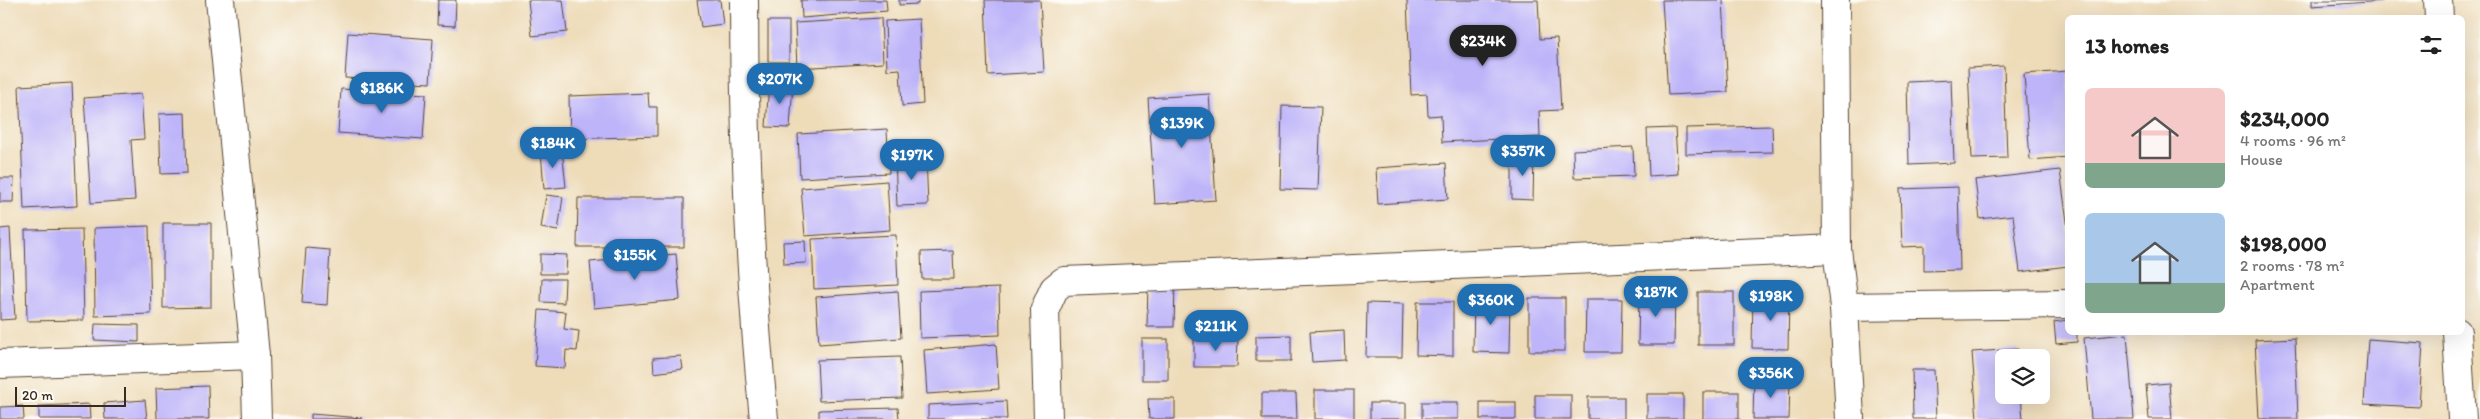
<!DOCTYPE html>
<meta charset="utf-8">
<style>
:root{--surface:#fff;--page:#f6f6f6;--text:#222;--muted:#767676;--accent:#1f6fb2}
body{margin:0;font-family:Itim,sans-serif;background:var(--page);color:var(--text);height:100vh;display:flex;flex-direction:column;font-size:19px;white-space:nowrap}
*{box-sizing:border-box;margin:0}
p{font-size:16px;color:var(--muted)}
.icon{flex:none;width:28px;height:28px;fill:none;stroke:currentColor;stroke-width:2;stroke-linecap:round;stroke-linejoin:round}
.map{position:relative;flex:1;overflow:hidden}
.panel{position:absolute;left:2065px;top:15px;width:400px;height:320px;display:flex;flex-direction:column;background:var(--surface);border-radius:8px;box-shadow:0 5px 20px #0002}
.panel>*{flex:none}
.fabs{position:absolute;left:1995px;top:349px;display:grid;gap:10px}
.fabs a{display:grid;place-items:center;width:55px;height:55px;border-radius:8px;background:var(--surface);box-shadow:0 5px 20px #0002;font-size:25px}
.scale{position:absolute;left:15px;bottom:12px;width:111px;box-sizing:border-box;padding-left:5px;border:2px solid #3b2a1e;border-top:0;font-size:14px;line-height:18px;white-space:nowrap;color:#3b2a1e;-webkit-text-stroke:4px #fdfcf7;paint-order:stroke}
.price{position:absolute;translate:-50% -42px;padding:0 11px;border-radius:18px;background:var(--accent);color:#fff;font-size:16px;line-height:32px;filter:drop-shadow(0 1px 2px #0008)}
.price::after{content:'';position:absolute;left:50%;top:30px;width:15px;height:11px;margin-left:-8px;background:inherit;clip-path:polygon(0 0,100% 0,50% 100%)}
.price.active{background:#222;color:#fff}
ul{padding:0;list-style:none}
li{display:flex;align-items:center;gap:15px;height:125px;padding:0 20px}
li span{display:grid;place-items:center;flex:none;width:140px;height:100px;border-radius:8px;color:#555}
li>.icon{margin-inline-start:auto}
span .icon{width:60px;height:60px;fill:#fffc;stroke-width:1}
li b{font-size:21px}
h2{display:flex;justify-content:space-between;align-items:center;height:60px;padding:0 20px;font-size:21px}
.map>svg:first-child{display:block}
</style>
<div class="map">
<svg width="2480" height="419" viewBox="0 0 2480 419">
<rect width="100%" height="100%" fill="#fdfcf7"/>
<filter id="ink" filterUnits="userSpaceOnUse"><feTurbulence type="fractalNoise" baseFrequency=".02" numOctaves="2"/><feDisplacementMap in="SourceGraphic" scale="10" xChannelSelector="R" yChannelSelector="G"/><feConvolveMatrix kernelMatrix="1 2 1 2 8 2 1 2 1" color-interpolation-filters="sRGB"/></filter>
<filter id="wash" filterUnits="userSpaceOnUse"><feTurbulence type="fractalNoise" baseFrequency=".0096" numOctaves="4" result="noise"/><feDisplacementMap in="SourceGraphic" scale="20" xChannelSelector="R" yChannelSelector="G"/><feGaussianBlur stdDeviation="1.12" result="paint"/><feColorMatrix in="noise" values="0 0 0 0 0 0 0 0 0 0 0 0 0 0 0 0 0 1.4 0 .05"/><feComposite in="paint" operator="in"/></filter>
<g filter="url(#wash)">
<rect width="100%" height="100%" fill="#eedcb9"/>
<g id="blocks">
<g fill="#bdb4f9">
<polygon points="438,0 456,0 455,26 437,25"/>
<polygon points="528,0 563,0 567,32 532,36"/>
<polygon points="697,0 720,0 723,24 701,27"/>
<polygon points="801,0 886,0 887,11 802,18"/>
<polygon points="899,0 918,0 918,4 899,5"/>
<polygon points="985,0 1040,0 1044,72 988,75"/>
<polygon points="1407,0 1538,0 1540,39 1557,38 1561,110 1539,111 1540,137 1442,142 1441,115 1428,116 1427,94 1411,95"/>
<polygon points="1662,0 1723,0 1728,92 1668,95"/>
<polygon points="2312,0 2383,0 2383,1 2312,6"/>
<polygon points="881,18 883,63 797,68 795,23"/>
<polygon points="919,19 923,104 902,106 900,69 887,70 885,21"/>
<rect x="768" y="21" width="21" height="41"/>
<polygon points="348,33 433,39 430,83 345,78"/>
<polygon points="2004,66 2007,158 1972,159 1968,68"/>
<polygon points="2068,71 2068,157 2030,160 2024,74"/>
<polygon points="1951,80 1954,163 1909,165 1907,82"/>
<polygon points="769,81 793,82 790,128 766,127"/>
<polygon points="72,83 77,206 24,209 19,86"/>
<polygon points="341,89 426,94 423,139 338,133"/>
<polygon points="648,93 649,107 657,107 657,136 570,139 569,96"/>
<polygon points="141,94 144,139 131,140 135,200 91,203 84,98"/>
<polygon points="1209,94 1216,200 1155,204 1148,98"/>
<polygon points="1282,106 1321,107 1318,190 1280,189"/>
<polygon points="185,113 187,173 161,174 159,114"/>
<polygon points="1772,126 1773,152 1686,154 1686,128"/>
<polygon points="1675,128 1678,174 1649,176 1647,129"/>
<polygon points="887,129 889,173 800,178 798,134"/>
<polygon points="1633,147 1634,176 1574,178 1573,150"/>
<polygon points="562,149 566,187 544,189 541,151"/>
<polygon points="1512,155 1534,155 1533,200 1512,199"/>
<polygon points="926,156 928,205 897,206 895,158"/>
<polygon points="1446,163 1448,199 1378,204 1376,168"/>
<polygon points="2060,170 2068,229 2068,266 2020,272 2013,215 1980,219 1975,180"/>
<polygon points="0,178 14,178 13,202 0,202"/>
<polygon points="887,181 890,230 805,236 801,188"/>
<polygon points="1958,187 1960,270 1924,271 1924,246 1902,247 1900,189"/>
<polygon points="546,195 563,197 558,231 541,228"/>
<polygon points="578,198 684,198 684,247 577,247"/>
<polygon points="163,223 211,223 211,307 163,308"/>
<polygon points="149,226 151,314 95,316 94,228"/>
<polygon points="10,228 15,319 0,320 0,229"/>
<polygon points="82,229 84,320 27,321 25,230"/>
<polygon points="896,235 898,285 814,289 812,239"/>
<polygon points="805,241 806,263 784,264 783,242"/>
<polygon points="306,248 330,250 327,305 302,303"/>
<polygon points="953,251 954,279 922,279 921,252"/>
<polygon points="540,254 567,255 566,274 540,274"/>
<polygon points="676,254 680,300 594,308 590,262"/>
<polygon points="542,279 565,279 564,303 541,302"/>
<polygon points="1148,283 1175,283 1174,327 1147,327"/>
<polygon points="999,288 1000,335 920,338 919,291"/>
<polygon points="898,291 901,338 819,344 816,297"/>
<polygon points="1639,292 1675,292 1674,345 1638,345"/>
<rect x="1698" y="292" width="36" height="53"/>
<polygon points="1753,295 1789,295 1788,349 1752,348"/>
<rect x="1529" y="298" width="36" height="53"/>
<polygon points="1474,299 1510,300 1509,353 1473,352"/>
<polygon points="1586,299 1622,299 1621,352 1585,352"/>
<polygon points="1417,302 1453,302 1453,356 1416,355"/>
<polygon points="1367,303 1403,304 1402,357 1366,357"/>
<polygon points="539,310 566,312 564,329 579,331 577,351 566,350 565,368 535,366"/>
<polygon points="2068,320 2068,332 2077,332 2077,342 2056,344 2054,322"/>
<polygon points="95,324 139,325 139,342 94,340"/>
<polygon points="1344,330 1345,360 1312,362 1310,332"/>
<polygon points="2127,334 2134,419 2091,419 2084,338"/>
<polygon points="1291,335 1291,361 1256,361 1256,336"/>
<polygon points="1194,336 1238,337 1237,367 1194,367"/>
<polygon points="2295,338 2298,419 2259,419 2255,340"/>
<rect x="1142" y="339" width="26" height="41"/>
<polygon points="2368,339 2423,343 2419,407 2364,404"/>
<polygon points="996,344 999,389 927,394 924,350"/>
<polygon points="2018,349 2019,358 2004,358 2004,395 2021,395 2023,419 1977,419 1972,352"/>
<polygon points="681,356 683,369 654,373 653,358"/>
<polygon points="900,357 902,398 819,401 817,360"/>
<polygon points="1912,370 1934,370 1936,419 1913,419"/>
<polygon points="1754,379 1790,380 1789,419 1753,419"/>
<polygon points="2169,383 2172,419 2149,419 2146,385"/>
<polygon points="208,386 209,419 157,419 156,388"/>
<rect x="1315" y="390" width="39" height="29"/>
<rect x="1703" y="392" width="36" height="27"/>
<polygon points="1262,393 1296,393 1297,419 1262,419"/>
<rect x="1647" y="394" width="36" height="25"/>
<rect x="1535" y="395" width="36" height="24"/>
<rect x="1588" y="397" width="36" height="22"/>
<polygon points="1148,399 1175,399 1175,419 1149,419"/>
<polygon points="145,400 147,419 105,419 104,403"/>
<polygon points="1006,401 1007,419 928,419 928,405"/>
<rect x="1422" y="402" width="36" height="17"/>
<rect x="1480" y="402" width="36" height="17"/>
<rect x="1370" y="403" width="36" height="16"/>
<polygon points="89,404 90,419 39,419 39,406"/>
<polygon points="23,406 24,419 0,419 0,407"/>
<polygon points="898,408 899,419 819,419 819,410"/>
<polygon points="311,414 362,418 362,419 311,419"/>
</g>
</g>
</g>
<g filter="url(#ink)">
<use href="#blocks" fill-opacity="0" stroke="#564535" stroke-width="1"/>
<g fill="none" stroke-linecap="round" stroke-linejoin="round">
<g stroke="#564535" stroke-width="30">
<g id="street">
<polyline points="220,0 255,355 257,419"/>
<path d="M744,0c0,140 6,280 20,419"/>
<polyline points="1835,0 1837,249 1844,307 1850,419"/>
<polyline points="2438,0 2439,18"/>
<polyline points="1844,307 2068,304"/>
<polyline points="2457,332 2462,419"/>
<polyline points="0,364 255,355"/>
<polyline points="1048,419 1045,309 1054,289 1064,281 1837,249"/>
</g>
</g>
<use href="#street" stroke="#fff" stroke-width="28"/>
</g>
</g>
</svg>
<div class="fabs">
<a><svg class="icon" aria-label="layers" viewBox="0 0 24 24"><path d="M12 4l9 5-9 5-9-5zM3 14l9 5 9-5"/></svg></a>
</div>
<div class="scale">20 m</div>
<b class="price active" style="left:1483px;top:67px">$234K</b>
<b class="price" style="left:780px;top:105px">$207K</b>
<b class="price" style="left:382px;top:114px">$186K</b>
<b class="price" style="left:1182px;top:149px">$139K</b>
<b class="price" style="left:553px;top:169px">$184K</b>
<b class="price" style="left:1523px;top:177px">$357K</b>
<b class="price" style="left:912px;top:181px">$197K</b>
<b class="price" style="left:635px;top:281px">$155K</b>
<b class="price" style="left:1656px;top:318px">$187K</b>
<b class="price" style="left:1771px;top:322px">$198K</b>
<b class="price" style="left:1491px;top:326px">$360K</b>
<b class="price" style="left:1216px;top:352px">$211K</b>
<b class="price" style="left:1771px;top:399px">$356K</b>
<section class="panel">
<h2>13 homes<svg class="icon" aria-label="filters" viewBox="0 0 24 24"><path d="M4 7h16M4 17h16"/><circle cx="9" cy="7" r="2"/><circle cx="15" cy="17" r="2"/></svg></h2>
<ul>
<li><span style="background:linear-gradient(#f6c9c9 75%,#7fa58c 0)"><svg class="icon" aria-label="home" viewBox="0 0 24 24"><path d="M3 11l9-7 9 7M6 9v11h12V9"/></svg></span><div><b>$234,000</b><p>4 rooms · 96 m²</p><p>House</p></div></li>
<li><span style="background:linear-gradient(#a9c7e8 70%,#7fa58c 0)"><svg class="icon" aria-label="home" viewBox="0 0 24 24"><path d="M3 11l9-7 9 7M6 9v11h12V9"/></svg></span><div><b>$198,000</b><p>2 rooms · 78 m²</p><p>Apartment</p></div></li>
</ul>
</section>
</div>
